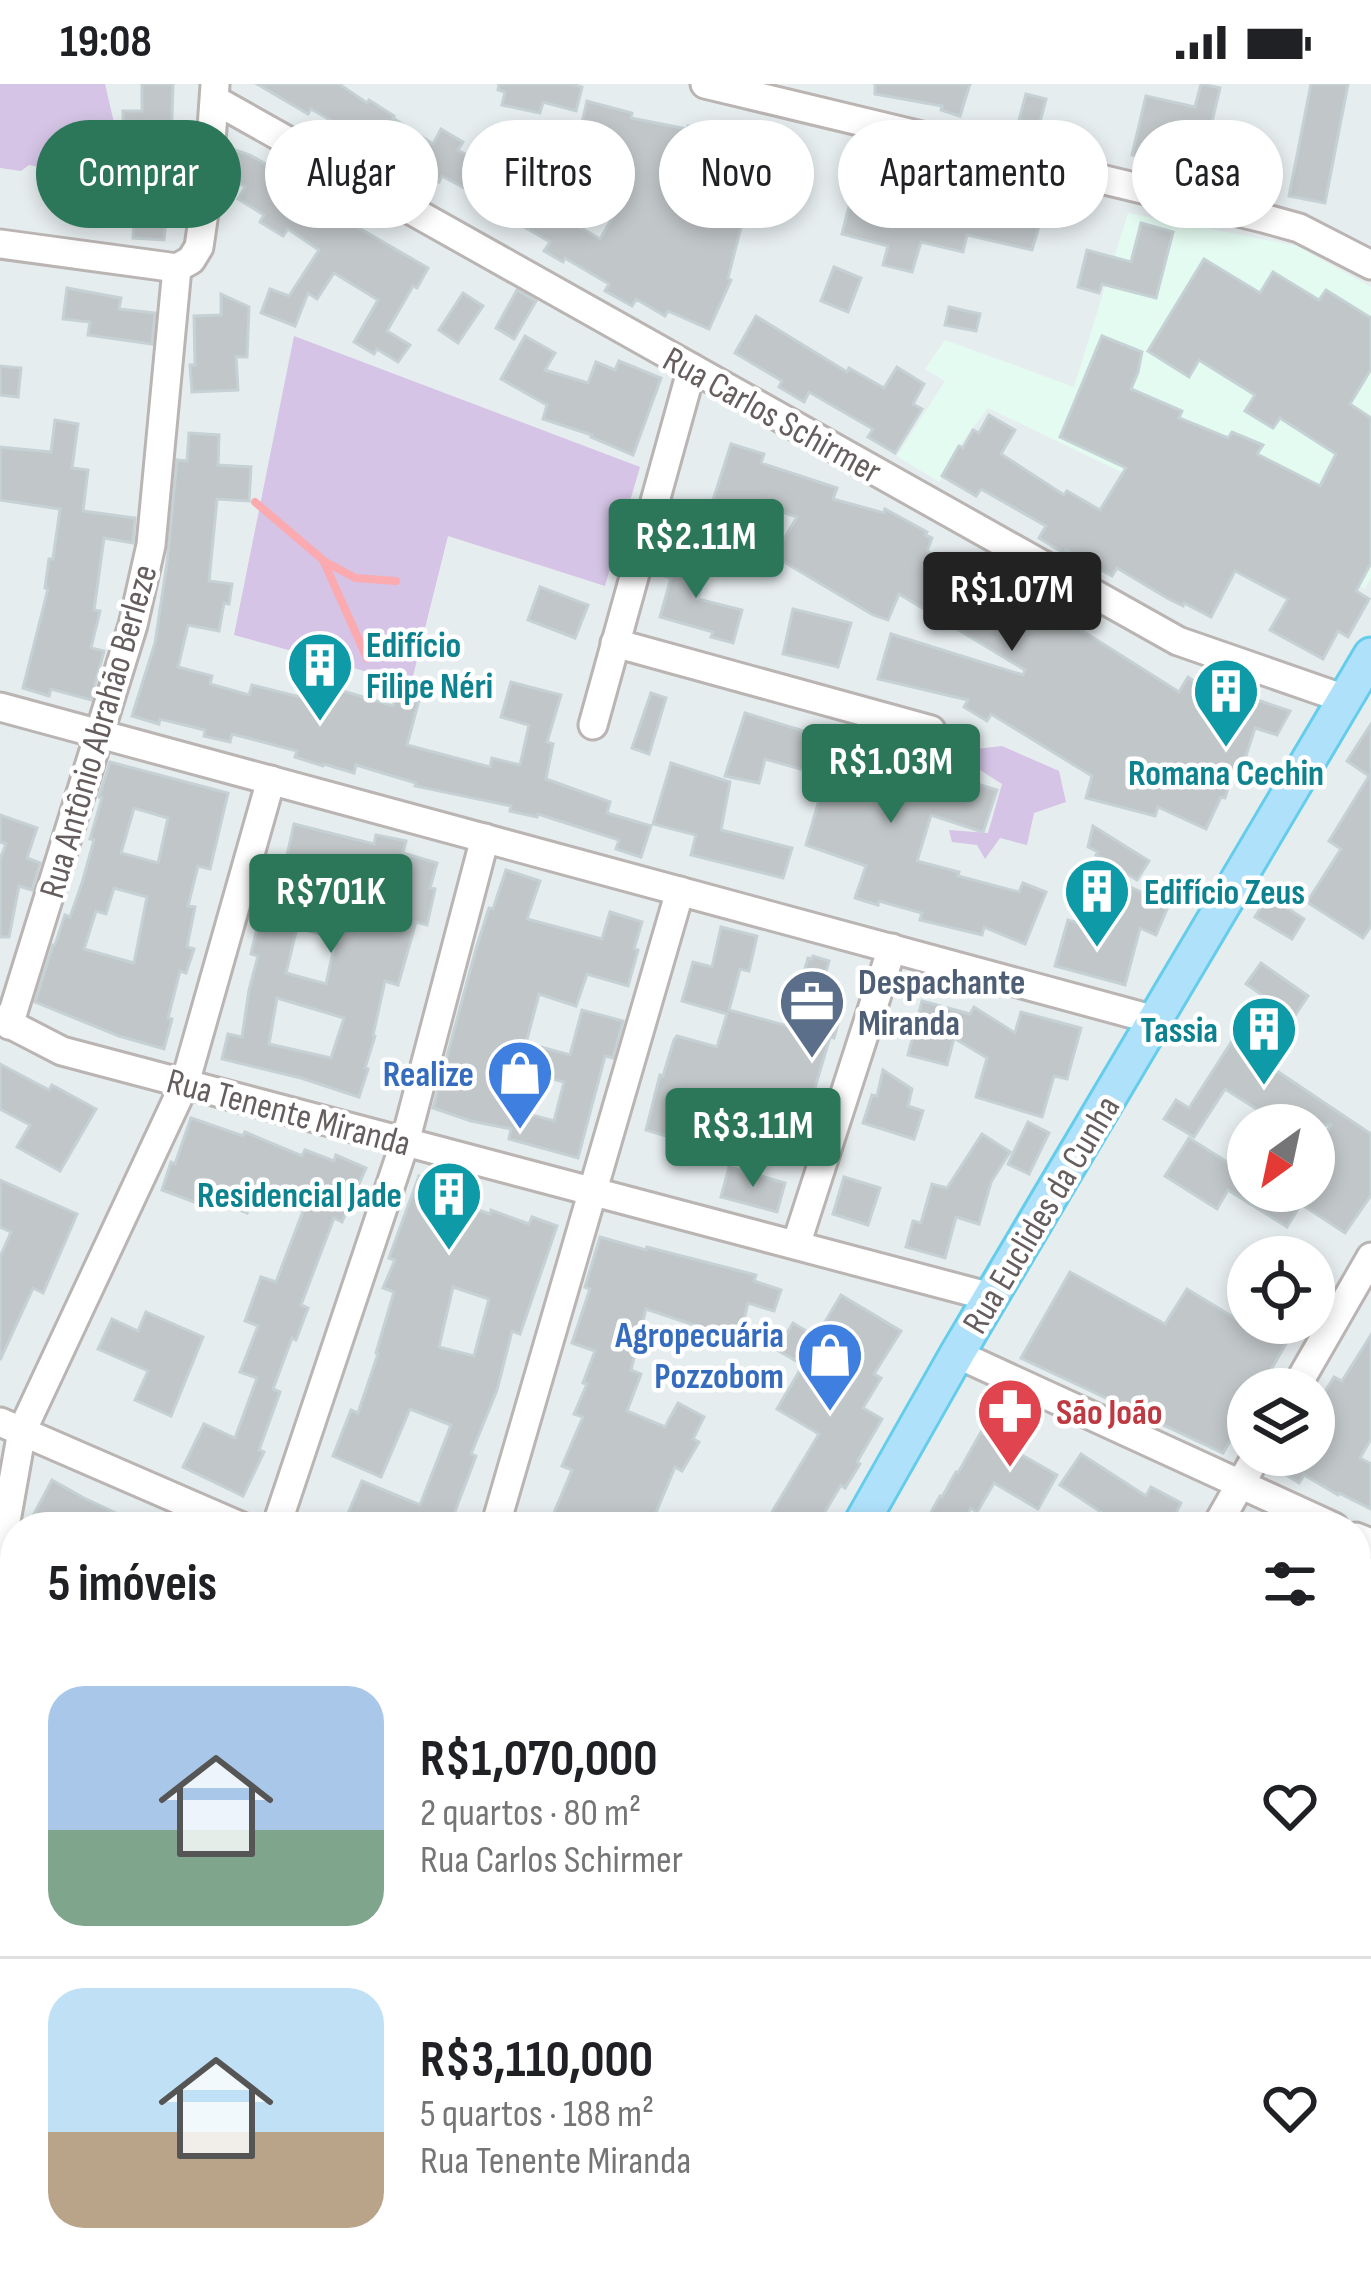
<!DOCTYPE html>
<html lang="pt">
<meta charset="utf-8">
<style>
:root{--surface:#fff;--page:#f2f2f2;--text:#202124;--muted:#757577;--line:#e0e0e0;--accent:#2c775a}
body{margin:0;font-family:"Sofia Sans Condensed",sans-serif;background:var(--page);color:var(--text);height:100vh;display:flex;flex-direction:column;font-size:45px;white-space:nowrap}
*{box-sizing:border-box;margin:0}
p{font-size:39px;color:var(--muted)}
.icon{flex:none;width:66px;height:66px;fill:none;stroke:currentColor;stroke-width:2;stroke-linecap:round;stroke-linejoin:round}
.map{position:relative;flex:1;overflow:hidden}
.panel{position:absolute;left:0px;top:1428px;width:1371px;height:771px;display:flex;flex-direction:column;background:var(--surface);border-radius:48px 48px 0 0;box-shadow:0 6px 18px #0003}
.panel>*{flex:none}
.banner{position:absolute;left:36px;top:36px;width:1299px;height:108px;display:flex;gap:24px}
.needle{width:78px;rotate:213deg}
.buttons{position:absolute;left:1227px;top:1020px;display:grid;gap:24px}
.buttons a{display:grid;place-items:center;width:108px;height:108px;border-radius:50%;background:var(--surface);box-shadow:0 6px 18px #0003;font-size:60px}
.price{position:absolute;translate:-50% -102px;padding:0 27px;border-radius:12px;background:var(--accent);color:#fff;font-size:39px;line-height:78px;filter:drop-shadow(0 3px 6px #0008)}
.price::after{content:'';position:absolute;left:50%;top:72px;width:36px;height:27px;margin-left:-18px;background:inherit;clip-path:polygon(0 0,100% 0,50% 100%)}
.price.selected{background:#222;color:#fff}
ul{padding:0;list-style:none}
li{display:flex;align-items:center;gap:36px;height:300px;padding:0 48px}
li+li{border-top:3px solid var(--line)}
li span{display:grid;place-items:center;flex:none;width:336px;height:240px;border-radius:36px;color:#555}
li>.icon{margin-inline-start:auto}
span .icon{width:144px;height:144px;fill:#fffc;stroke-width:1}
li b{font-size:51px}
h2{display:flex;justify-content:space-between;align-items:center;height:144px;padding:0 48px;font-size:51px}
.tag{padding:0 42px;border-radius:54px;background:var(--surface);box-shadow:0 6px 18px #0003;font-size:42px;line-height:108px}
.tag.selected{background:var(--accent);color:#fff}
.status{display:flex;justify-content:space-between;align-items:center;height:84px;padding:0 60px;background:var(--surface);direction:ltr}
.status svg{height:33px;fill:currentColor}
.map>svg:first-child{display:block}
</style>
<div class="status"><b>19:08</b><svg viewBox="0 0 49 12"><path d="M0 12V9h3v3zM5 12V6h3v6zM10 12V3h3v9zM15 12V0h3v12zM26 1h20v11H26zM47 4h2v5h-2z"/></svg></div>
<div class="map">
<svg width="1371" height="2198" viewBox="0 0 1371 2198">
<rect width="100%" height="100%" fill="#e6edef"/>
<polygon fill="#e4fbf1" points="1128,129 1297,162 1371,203 1371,494 1365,505 988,324 959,362 939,398 897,372 945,297 925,285 945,256 1074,303"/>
<g fill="#d5c4e5">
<path d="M0,0h105l13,56 -31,-14 -28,5c-3,23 17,34 16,57l-25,-19 -21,-4 -8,6 -21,-3z"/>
<polygon points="294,252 640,383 605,502 448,452 411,600 234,551"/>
<polygon points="1002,662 1059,687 1066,718 1034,729 1027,761 1000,754 985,775 977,761 952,758 949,746 988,749 1002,700 969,679 976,665"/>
<polygon points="122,2184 362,2184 378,2193 375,2198 138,2198 120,2188"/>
</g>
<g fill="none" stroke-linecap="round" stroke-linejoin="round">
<g stroke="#fbabb0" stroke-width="8">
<polyline points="255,418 323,476 367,574"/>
<polyline points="324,477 355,494 396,497"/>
</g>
</g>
<g fill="#c1c6c8" stroke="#c5d1d4" stroke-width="3" fill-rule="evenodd">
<polygon points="142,0 173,0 171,66 152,66 152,51 123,52 123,27 142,27"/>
<polygon points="257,0 339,0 367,19 369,16 394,32 393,34 433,60 441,45 463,58 458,66 540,114 554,88 572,98 555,128 600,155 619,123 596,107 621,70 577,60 587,17 632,29 631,34 687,45 688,42 718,48 701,133 741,143 728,194 731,196 709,245 668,227 665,232 636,215 632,222 605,207 609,200 565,174 563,178 544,167 550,158 490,123 492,119 442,92 439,98 407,78 400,88 374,72 379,64 311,25 308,30"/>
<polygon points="499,0 572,0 582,3 576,27 543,18 540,29 502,21 505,8 498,6"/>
<polygon points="875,0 970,0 960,32 941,26 942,22 875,10"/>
<polygon points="1201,0 1220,4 1211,42 1258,56 1246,95 1167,73 1165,79 1132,71 1146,12 1195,23"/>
<polygon points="1311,0 1348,0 1325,119 1289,112"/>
<polygon points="1026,10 1046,15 1039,42 1019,36"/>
<polygon points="66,49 93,50 92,70 65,68"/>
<polygon points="235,66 250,71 288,93 342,131 344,129 361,139 359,144 428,184 417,204 413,202 387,247 410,261 398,278 377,265 374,270 354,258 378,216 334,189 317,215 308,209 295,242 261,229 270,205 289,212 319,166 288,145 283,152 260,138 264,131 238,115 245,103 231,94"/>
<polygon points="777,67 808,75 794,126 763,117"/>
<polygon points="856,94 887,102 881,128 934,143 943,107 995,119 996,114 1043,129 1032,166 967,151 963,168 921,158 912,188 883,181 888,162 842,150"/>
<polygon points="135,117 168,119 164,156 133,154"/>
<polygon points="1141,139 1173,148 1156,214 1102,200 1099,209 1078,203 1087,166 1131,178"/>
<polygon points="1204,175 1260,209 1273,188 1319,216 1326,206 1371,234 1371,285 1350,320 1371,334 1371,479 1356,507 1369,515 1348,553 1338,547 1323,575 1270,546 1288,515 1235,487 1211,533 1184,519 1183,522 1167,514 1117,484 1112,492 1066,466 1064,469 1039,454 1046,442 981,405 976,412 942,392 959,362 963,364 973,346 979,349 989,331 1015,346 1001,370 1064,411 1067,407 1100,426 1126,384 1060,353 1102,252 1142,268 1138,288 1131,305 1182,327 1179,334 1228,354 1232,348 1263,361 1257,370 1320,402 1336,370 1280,334 1273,344 1245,327 1255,311 1199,276 1189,293 1148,267"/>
<polygon points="834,183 861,194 848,228 821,217"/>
<polygon points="67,204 121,214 119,225 155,229 152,260 88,251 90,238 63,235"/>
<polygon points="517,206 536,217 514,255 496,244"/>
<polygon points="463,209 483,222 458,259 439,246"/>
<polygon points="221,210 249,223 247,273 236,273 238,306 192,308 190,281 195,281 194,232 221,231"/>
<polygon points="949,223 980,230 976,247 945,241"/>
<polygon points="756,232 847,288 849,284 884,304 897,283 924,300 913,320 922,325 895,369 868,353 873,345 809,308 804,318 779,303 782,297 735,269"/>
<polygon points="525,252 555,269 545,286 588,299 596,278 615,286 619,277 661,294 633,371 591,353 592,351 543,335 547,321 501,295"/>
<polygon points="0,282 21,284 18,313 0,311"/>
<polygon points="55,336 78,340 72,384 88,386 83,427 135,434 133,459 104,454 94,526 100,527 91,564 104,567 91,616 51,605 49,612 23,604 48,505 45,504 49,475 53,475 60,425 0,416 0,363 51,368"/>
<polygon points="189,349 219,351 218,381 251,383 249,417 217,415 209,497 232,500 229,520 224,519 219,547 188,541 178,583 212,592 210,600 249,611 252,601 312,616 317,599 393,622 398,606 420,612 407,661 490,683 492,674 520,681 529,641 501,633 511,598 561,611 547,658 553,660 546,695 610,718 607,729 651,742 641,773 616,765 619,756 538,730 537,733 510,727 511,722 415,702 416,699 356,681 354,689 324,680 323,682 295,673 297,667 232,650 230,658 204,652 205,646 160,635 159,640 132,632 155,559 167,479 177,376 187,377"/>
<polygon points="731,360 764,370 761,379 837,404 833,415 884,429 885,425 927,448 925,451 932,454 927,467 969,492 971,489 1021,521 1019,525 1051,545 1059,532 1179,608 1188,593 1208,606 1210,600 1290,627 1277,651 1255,644 1240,690 1233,688 1225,714 1221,713 1206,745 1158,723 1155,732 1086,714 1092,692 991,630 987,637 964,623 968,616 878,595 891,550 1023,591 1025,586 899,510 888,536 873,531 774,472 797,433 749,417 739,449 706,438"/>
<polygon points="671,469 708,479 698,515 742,526 733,559 711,553 713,548 660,533 671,494 665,492"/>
<polygon points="540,503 588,521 575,554 528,536"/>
<polygon points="793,525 851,539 838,583 783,570"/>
<polygon points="651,609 666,614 649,670 632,664"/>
<polygon points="745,629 889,673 890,669 926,683 929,676 950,684 948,691 997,706 983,748 931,731 917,777 959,788 958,792 1019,808 1023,799 1046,808 1025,860 984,843 982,851 920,836 922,829 879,817 878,821 855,814 866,782 806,761 826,692 765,675 759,699 725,692"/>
<polygon points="1371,640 1371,842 1363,854 1307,818 1341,765 1329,757 1369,692 1347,677"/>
<path d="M110,678l118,31 -18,76 -12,-3 -10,40 7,1 -8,40 7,2 -8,24 -6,-2 -12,47 4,1 -8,30 -45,-13 -84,-34 18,-57h2l10,-30 5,2 12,-34 12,-43 -4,-1 12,-41 -3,-1zM134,724l34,10 -10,45 -37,-10zM114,804l33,9 -13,66 -50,-14 12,-38 10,3z"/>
<polygon points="671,679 730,698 721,746 792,764 783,794 691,771 696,751 653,740"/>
<polygon points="0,731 37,744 27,774 40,779 32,806 19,802 9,853 0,853 0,775 6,760 0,758"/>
<path d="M294,740l80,20 2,-9 30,6 -3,12 34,10 -7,25 5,1 -8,36 -11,-3 -18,63 -13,-4 -12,54 2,1 -10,32 3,1 -9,28 -58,-19 -79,-19 6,-25 14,3 7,-47 9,-34 -7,-2 6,-26 13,3zM297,844l39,10 -10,46 -40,-11zM277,914l67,20 -13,40 -62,-14z"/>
<polygon points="1093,742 1149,777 1137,796 1096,771 1098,768 1088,763"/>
<path d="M506,786l34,11 -13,38 75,20 8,-27 32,10 -8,27 4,1 -10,36 -41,-12 -11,32 -37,-12 -13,49 44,12 12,-45 41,11 -10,37 -8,-2 -27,102 -69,-19 2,-10 -40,-8 -38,-13 43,-159 13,-41 4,1zM514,985l50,13 -10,39 -48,-13z"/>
<polygon points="1121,799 1148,811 1147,816 1167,825 1156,851 1140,844 1125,901 1055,882 1068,836 1101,845"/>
<polygon points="1268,812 1304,835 1292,855 1255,833"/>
<polygon points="721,843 757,852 749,887 740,885 729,926 791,943 802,906 799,905 808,874 812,875 813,872 829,877 819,912 844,920 834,954 830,953 809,1024 805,1023 793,1063 757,1052 758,1050 694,1032 686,1058 646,1046 660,991 663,992 674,956 677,952 717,963 727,930 682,917 693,878 712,883"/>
<polygon points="1261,879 1308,912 1294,933 1246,900"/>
<polygon points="922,917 970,930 974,923 1015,949 1021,928 1081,944 1067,995 1054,992 1042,1033 976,1013 987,974 954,954 947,981 908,971"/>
<polygon points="1232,957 1371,1050 1371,1111 1345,1149 1301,1120 1287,1143 1228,1106 1217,1125 1165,1092 1189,1054 1248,1091 1248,1107 1314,1107 1314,1067 1331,1041 1282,1041 1225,1005 1194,1053 1164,1035 1176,1016 1189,1024"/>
<polygon points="0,980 49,1006 52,1001 96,1025 60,1087 17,1063 30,1041 0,1025"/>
<polygon points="883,986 912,1005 908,1022 923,1027 914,1055 863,1039 872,1011 877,1012"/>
<polygon points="191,1034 243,1052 245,1048 302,1072 305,1066 334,1077 336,1071 366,1084 342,1138 334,1134 301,1221 308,1224 296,1256 292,1254 273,1305 280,1308 259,1366 264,1368 243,1412 183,1383 204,1340 235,1354 257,1294 240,1288 258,1242 245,1237 261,1193 276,1198 305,1122 258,1103 247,1129 200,1108 197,1119 162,1106 171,1078 175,1080"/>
<polygon points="1028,1038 1049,1049 1029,1090 1008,1080"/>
<polygon points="982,1050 1010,1068 991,1098 979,1140 956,1133 945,1174 906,1163 913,1137 921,1139 932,1100 947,1104"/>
<polygon points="729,1083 785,1099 777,1128 721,1113"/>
<path d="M419,1092l34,12 -5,12 42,14 1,-4 38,14 3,-7 25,9 -37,108 -8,-3 -15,59 -26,64 5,2 -27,71h-107l20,-46 58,24 31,-80 -41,-16 -29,68 -48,-21 18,-46 7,3 20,-59 -2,-1 18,-61 -11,-4 12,-28 -6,-2zM453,1203l36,12 -15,57 -35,-9z"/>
<polygon points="844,1093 880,1104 868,1141 833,1130"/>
<polygon points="0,1096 77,1130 43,1209 33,1204 0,1276 0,1173 11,1148 0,1143"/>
<polygon points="600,1153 646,1166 647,1163 756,1191 754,1197 781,1206 774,1227 748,1219 739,1256 646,1225 631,1286 641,1290 627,1327 665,1343 678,1319 704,1333 693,1355 699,1358 682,1387 675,1383 650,1443 548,1443 572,1386 562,1382 583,1333 574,1330 587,1300 583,1299 595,1267 572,1259 590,1205 585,1203"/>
<polygon points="1070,1188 1165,1240 1187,1205 1243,1239 1287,1239 1278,1252 1287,1258 1260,1305 1248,1305 1248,1326 1223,1369 1021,1274"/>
<polygon points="841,1211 901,1247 874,1290 881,1294 863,1324 882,1335 857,1378 860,1380 845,1404 841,1401 816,1443 763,1443 819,1350 777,1325 803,1281 777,1266 793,1239 816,1253"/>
<polygon points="146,1228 203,1253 171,1332 135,1316 148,1287 98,1265 112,1235 138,1247"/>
<polygon points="1371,1251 1371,1355 1360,1374 1371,1380 1371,1425 1339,1409 1338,1411 1304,1391 1299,1399 1278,1386 1283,1378 1275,1373 1314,1371 1314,1326 1334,1293 1342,1297"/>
<polygon points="981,1348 1057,1391 1038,1425 994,1399 977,1428 971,1424 960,1443 923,1443 940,1412 942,1413 956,1388 958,1389"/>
<polygon points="1081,1370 1146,1412 1151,1403 1181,1419 1169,1443 1124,1443 1060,1401"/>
<polygon points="52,1396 84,1414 146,1443 72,1443 58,1436 53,1443 33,1432"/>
</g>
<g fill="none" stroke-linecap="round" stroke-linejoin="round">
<g stroke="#bab4b3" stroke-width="33">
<g id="minor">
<polyline points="705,0 1263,134 1299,144 1371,181"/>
<polyline points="215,16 1178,557 1345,615"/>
<polyline points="0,160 177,184"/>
<polyline points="177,184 191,176 199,163 208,101 215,1"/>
<polyline points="615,559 931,646"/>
<polyline points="0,623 1155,936"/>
<polyline points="593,641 692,284"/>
<polyline points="0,935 62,967 991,1213"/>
<polyline points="9,941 133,541 151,461 177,184"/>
<polyline points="796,1161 892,864"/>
<polyline points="957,1270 1334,1443"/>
<polyline points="1295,1305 1371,1173"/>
<polyline points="0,1338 242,1443"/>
<polyline points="276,1443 405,1058 485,754"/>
<polyline points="495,1443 680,807"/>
<polyline points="1216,1443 1257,1371"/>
<polyline points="1356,1453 1371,1459"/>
<polyline points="0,1471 22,1347 185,999 271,696"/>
<polyline points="1356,1804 1371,1777"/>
<polyline points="0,1904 15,1917"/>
<polyline points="1356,1937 1371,1943"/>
<polyline points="0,2126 15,2136"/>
<polyline points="96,2184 120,2198"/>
<polyline points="932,2184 957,2198"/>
<polyline points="1132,2198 1140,2184"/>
</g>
</g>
<g stroke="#64cdeb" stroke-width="39">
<g id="major">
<polyline points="859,1443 957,1270 1371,571"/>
<polyline points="434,2198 440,2184"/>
</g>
</g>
<use href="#minor" stroke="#fff" stroke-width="27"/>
<use href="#major" stroke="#afe1fb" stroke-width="33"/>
</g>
<defs>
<g id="building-pin" transform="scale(3.45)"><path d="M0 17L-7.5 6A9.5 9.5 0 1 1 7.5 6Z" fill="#0f9aa8" stroke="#fff"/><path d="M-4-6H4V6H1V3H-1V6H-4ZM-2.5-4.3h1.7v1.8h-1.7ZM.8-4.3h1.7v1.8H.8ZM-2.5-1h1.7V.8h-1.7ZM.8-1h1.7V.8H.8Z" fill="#fff"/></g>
<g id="office-pin" transform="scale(3.45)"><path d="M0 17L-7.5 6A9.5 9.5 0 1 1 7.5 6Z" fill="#5c6f8a" stroke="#fff"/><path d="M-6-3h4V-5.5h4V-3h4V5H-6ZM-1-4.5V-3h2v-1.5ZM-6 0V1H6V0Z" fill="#fff"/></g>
<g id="shop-pin" transform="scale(3.45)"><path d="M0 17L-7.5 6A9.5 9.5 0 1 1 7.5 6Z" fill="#3f7fe0" stroke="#fff"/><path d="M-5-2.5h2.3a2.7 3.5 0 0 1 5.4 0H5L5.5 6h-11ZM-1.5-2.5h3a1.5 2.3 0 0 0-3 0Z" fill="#fff"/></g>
<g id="pharmacy-pin" transform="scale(3.45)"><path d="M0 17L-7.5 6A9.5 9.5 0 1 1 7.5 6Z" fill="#e0444e" stroke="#fff"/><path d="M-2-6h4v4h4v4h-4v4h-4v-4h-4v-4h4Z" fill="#fff"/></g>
</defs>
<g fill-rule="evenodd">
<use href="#building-pin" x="320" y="581"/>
<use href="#building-pin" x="1226" y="607"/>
<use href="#building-pin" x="1097" y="807"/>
<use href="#office-pin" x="812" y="918"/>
<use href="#building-pin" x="1264" y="945"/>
<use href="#shop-pin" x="520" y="989"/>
<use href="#building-pin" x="449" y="1110"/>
<use href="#shop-pin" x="830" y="1271"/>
<use href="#pharmacy-pin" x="1010" y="1327"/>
</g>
<g text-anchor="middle" stroke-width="9" stroke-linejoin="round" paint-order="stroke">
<g font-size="36" fill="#665e5e" stroke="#fff">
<text transform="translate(773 330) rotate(29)" y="13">Rua Carlos Schirmer</text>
<text transform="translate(97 647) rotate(-74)" y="13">Rua Antônio Abrahão Berleze</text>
<text transform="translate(289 1027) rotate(15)" y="13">Rua Tenente Miranda</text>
<text transform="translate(1040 1130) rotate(-59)" y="13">Rua Euclides da Cunha</text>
</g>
<g font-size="36" font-weight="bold" fill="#0d838f" stroke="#fff" text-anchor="start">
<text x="366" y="573">Edifício<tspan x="366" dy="41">Filipe Néri</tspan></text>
<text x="1226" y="701" text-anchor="middle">Romana Cechin</text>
<text x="1144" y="820">Edifício Zeus</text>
<text x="1218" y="958" text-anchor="end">Tassia</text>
<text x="402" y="1123" text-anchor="end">Residencial Jade</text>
</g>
<g font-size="36" font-weight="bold" fill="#4e5e75" stroke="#fff" text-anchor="start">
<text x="858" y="910">Despachante<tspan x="858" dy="41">Miranda</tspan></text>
</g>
<g font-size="36" font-weight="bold" fill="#366cbe" stroke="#fff" text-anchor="end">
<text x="474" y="1002">Realize</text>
<text x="784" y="1263">Agropecuária<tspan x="784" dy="41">Pozzobom</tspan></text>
</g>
<g font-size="36" font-weight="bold" fill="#be3a42" stroke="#fff" text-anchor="start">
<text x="1056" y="1340">São João</text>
</g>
</g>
</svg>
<div class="buttons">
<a><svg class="needle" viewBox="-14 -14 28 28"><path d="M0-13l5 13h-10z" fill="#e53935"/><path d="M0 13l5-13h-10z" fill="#757577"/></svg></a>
<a><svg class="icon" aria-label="locate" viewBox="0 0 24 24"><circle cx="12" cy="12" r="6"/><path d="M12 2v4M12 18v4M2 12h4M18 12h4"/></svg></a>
<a><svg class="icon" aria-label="layers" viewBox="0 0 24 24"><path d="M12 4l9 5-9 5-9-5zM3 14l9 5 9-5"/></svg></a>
</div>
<b class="price" style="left:696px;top:517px">R$2.11M</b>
<b class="price selected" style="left:1012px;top:570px">R$1.07M</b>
<b class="price" style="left:891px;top:742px">R$1.03M</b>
<b class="price" style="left:331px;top:872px">R$701K</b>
<b class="price" style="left:753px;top:1106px">R$3.11M</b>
<div class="banner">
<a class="tag selected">Comprar</a>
<a class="tag">Alugar</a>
<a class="tag">Filtros</a>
<a class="tag">Novo</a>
<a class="tag">Apartamento</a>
<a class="tag">Casa</a>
</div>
<section class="panel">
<h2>5 imóveis<svg class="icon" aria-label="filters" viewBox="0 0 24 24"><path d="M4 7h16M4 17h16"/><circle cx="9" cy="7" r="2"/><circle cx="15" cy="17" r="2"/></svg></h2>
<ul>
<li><span style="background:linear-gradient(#a9c7e8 60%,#7fa58c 0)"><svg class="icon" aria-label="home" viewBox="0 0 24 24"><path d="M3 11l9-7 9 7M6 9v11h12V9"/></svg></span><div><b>R$1,070,000</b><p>2 quartos · 80 m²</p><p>Rua Carlos Schirmer</p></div><svg class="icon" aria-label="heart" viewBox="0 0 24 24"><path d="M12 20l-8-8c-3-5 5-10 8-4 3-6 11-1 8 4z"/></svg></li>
<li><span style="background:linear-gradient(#bfe0f5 60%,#b9a48a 0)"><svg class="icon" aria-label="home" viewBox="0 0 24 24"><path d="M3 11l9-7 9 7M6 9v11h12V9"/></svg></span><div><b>R$3,110,000</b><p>5 quartos · 188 m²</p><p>Rua Tenente Miranda</p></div><svg class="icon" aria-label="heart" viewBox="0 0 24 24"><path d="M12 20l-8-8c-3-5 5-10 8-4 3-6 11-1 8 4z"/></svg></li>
</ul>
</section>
</div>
